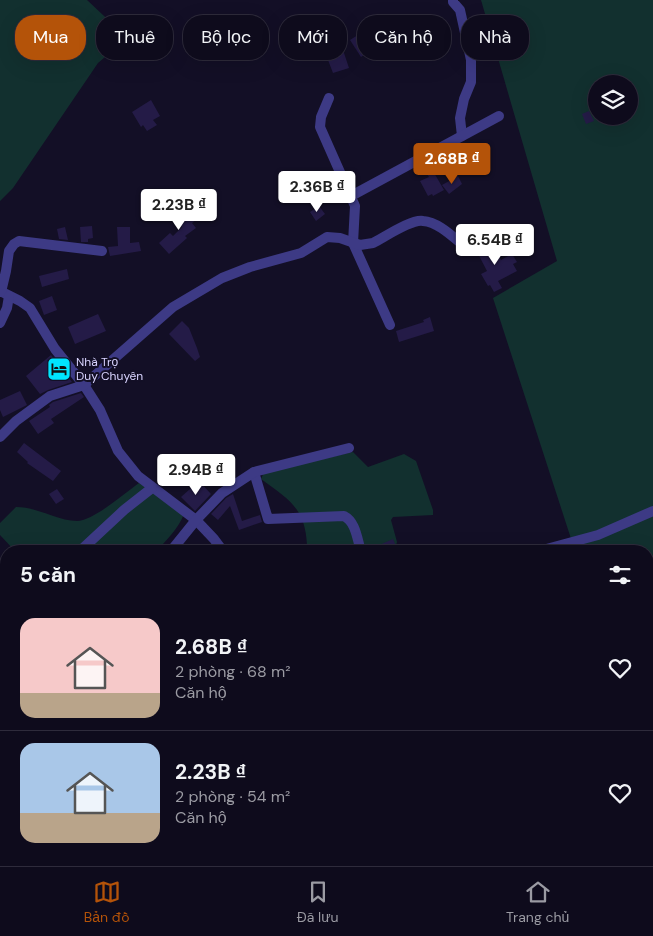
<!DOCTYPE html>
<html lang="vi">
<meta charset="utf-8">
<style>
:root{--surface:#0e0b1c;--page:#171425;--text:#f1f3f6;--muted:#9b9ba3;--line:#2e2b3b;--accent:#b45309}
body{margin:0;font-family:"DM Sans",sans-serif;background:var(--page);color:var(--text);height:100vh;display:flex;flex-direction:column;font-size:19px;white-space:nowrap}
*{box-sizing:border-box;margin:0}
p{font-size:16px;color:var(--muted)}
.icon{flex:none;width:28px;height:28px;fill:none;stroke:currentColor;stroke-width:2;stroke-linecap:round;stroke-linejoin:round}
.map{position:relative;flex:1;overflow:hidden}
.sheet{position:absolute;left:0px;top:545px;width:654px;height:321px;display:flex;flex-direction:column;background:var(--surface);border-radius:20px 20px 0 0;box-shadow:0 5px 20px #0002,0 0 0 1px var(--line)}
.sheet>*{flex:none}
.top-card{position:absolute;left:15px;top:15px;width:624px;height:45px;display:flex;gap:10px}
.fabs{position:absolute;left:588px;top:75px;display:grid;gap:10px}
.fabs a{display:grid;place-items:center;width:50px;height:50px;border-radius:50%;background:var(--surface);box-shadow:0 5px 20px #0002,0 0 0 1px var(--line);font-size:25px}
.price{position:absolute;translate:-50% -42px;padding:0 11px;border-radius:5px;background:#fff;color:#222;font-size:16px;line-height:32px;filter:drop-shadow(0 1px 2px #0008)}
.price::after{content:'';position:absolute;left:50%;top:30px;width:15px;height:11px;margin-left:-8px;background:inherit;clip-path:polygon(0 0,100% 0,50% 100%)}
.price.active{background:var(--accent);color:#fff}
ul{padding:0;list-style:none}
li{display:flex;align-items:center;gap:15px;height:125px;padding:0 20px}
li+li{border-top:1px solid var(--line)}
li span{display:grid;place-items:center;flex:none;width:140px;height:100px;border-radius:15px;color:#555}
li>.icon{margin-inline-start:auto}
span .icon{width:60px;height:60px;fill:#fffc;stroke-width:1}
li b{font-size:21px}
h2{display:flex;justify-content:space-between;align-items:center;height:60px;padding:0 20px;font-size:21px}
.tag{padding:0 18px;border-radius:20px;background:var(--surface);box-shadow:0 5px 20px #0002,0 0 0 1px var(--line);font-size:18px;line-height:45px}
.tag.active{background:var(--accent);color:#fff}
.dock{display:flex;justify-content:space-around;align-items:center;height:70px;border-top:1px solid var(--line);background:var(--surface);font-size:14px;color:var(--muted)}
.dock a{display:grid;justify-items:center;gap:2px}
.dock .active{color:var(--accent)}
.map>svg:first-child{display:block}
</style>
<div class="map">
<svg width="653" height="866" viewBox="0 0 653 866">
<rect width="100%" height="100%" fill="#130f26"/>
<g fill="#12302f" fill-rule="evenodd">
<polygon points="0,0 87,0 120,31 119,45 98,63 13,188 0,201"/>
<path d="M481,0h172v720h-5v-169h-73l-82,-253 64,-37zM596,84h33v32h-33z"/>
<path d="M353,452l15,15 36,-13 12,7 17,49v5l-40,2 -2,3 6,22 -1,3h-32l-4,6h-45l-8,-6c-2,-38 -18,-45 -46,-66l3,-7 6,-1z"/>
<path d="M139,483l45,31c-6,15 -17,25 -27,37h-142l-15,-16v-12l16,-16c22,0 42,14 61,14 16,0 48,-28 62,-38z"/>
<polygon points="653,720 653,857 646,866 526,866 517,860 648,860 648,721"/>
</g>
<g fill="#241b47">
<polygon points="361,33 372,49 361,57 350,40"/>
<polygon points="343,50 349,68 333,73 328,60 332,58 331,54"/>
<polygon points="151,100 160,116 153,120 157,125 147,131 143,125 141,127 132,112"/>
<polygon points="589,111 594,121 586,124 582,114"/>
<polygon points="433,171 444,190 433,196 432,194 428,196 420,181 429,177 427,174"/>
<polygon points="458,176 462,184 449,194 442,185"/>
<polygon points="184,206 196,220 192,223 196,228 185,236 187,238 169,254 159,243 170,233 173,236 182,227 173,216"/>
<polygon points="319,206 325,214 316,221 310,212"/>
<polygon points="92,226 93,238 88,239 88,242 81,242 80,227"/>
<polygon points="65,227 68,240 59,239 57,229"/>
<polygon points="117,227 130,227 130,243 139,242 141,251 110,256 108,247 118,246"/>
<polygon points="488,242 489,245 492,243 501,260 512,254 517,262 513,264 517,271 498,281 502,288 494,292 490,285 488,286 481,274 487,271 475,248"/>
<polygon points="67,269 69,279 42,287 39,276"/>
<polygon points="52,296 57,310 44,315 39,301"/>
<polygon points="98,314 106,331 75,344 68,327"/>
<polygon points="430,317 434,331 399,342 396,331 424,322 423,320"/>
<polygon points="182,321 189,328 197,348 200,357 195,361 169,334"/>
<polygon points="51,355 72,382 48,390 40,394 26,376"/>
<polygon points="20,391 27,405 3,417 0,410 0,400"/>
<polygon points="81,393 84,397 51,419 54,423 38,434 29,421 50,407 49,405 53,402"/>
<polygon points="24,443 61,471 53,481 27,463 28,462 17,452"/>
<polygon points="199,481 211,494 195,511 181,497"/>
<polygon points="57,489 64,499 56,504 49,494"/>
<polygon points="233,494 242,521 260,515 262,522 239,530 230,506 218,520 211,514 226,498"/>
<polygon points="393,539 398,551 368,551 368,550"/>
</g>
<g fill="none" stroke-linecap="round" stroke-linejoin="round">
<g stroke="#3d3a85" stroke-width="10">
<polyline points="453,0 453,2 460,10 471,60 471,82 464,99 460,118 462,136"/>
<polyline points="329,98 321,117 320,127 355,206 353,243 390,325"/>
<polyline points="351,196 499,116"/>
<polyline points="0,291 20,301 30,308 55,349 84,385 100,410 118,451 138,476 196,520 214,539 223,551"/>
<polyline points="1,292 6,271 9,251 14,244 19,241 102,251"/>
<polyline points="0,323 7,308 9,296"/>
<path d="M0,437l16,-16 34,-25 34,-11 89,-78 49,-29 28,-11 51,-14 26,-16 13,1 20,7 13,-2c12,-6 38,-24 50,-22 15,1 29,15 40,24"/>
<path d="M254,472l14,47 76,-3c12,6 13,23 17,35"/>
<polyline points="80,551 124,510 152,488"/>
<polyline points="171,551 196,520 222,493 254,472 349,448"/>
<polyline points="539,551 598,535 653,511"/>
<polyline points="648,852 653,844"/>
<polyline points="50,860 54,866"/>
<polyline points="512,860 519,866"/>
<polyline points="595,860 611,866"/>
<polyline points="170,866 174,860"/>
<polyline points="460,866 465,860"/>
<polyline points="535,866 545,860"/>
<polyline points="637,866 642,860"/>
</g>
</g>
<defs>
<g id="hotel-square" transform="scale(1.25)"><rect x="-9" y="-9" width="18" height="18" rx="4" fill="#00e5ff" stroke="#130f26"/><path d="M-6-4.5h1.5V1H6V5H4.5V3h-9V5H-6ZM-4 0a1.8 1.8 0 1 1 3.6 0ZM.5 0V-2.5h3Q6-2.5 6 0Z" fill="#111"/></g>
</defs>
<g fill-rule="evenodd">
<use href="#hotel-square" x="59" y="369"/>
</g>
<g text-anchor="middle" stroke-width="4" stroke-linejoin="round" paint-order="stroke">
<g font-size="12" fill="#d9d4ff" stroke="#130f26" text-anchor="start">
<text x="76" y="366">Nhà Trọ<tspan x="76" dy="14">Duy Chuyên</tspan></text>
</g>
</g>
</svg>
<div class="fabs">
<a><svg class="icon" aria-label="layers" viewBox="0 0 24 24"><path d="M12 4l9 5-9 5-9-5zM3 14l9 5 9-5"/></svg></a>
</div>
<b class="price active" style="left:452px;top:185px">2.68B ₫</b>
<b class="price" style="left:317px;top:213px">2.36B ₫</b>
<b class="price" style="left:179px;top:231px">2.23B ₫</b>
<b class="price" style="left:495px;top:266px">6.54B ₫</b>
<b class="price" style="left:196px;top:496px">2.94B ₫</b>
<div class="top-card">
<a class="tag active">Mua</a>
<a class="tag">Thuê</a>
<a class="tag">Bộ lọc</a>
<a class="tag">Mới</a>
<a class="tag">Căn hộ</a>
<a class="tag">Nhà</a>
</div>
<section class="sheet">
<h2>5 căn<svg class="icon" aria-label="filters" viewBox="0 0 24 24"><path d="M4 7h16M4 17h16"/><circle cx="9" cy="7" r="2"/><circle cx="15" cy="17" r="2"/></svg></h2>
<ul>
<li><span style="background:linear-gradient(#f6c9c9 75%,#b9a48a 0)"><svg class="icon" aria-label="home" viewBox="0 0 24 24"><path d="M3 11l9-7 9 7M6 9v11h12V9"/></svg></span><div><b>2.68B ₫</b><p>2 phòng · 68 m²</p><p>Căn hộ</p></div><svg class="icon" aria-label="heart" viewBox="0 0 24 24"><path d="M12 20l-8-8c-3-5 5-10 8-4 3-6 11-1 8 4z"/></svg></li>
<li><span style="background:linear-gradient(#a9c7e8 70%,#b9a48a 0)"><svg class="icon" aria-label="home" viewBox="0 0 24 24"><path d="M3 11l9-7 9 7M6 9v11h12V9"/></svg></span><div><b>2.23B ₫</b><p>2 phòng · 54 m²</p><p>Căn hộ</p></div><svg class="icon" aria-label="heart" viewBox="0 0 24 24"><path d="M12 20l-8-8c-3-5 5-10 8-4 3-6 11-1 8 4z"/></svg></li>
</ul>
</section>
</div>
<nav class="dock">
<a class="active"><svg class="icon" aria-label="map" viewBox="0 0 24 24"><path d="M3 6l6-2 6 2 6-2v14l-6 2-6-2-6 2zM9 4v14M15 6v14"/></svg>Bản đồ</a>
<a><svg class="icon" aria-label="saved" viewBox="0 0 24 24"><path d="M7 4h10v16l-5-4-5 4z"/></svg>Đã lưu</a>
<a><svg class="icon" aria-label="home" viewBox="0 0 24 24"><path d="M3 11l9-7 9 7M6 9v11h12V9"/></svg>Trang chủ</a>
</nav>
